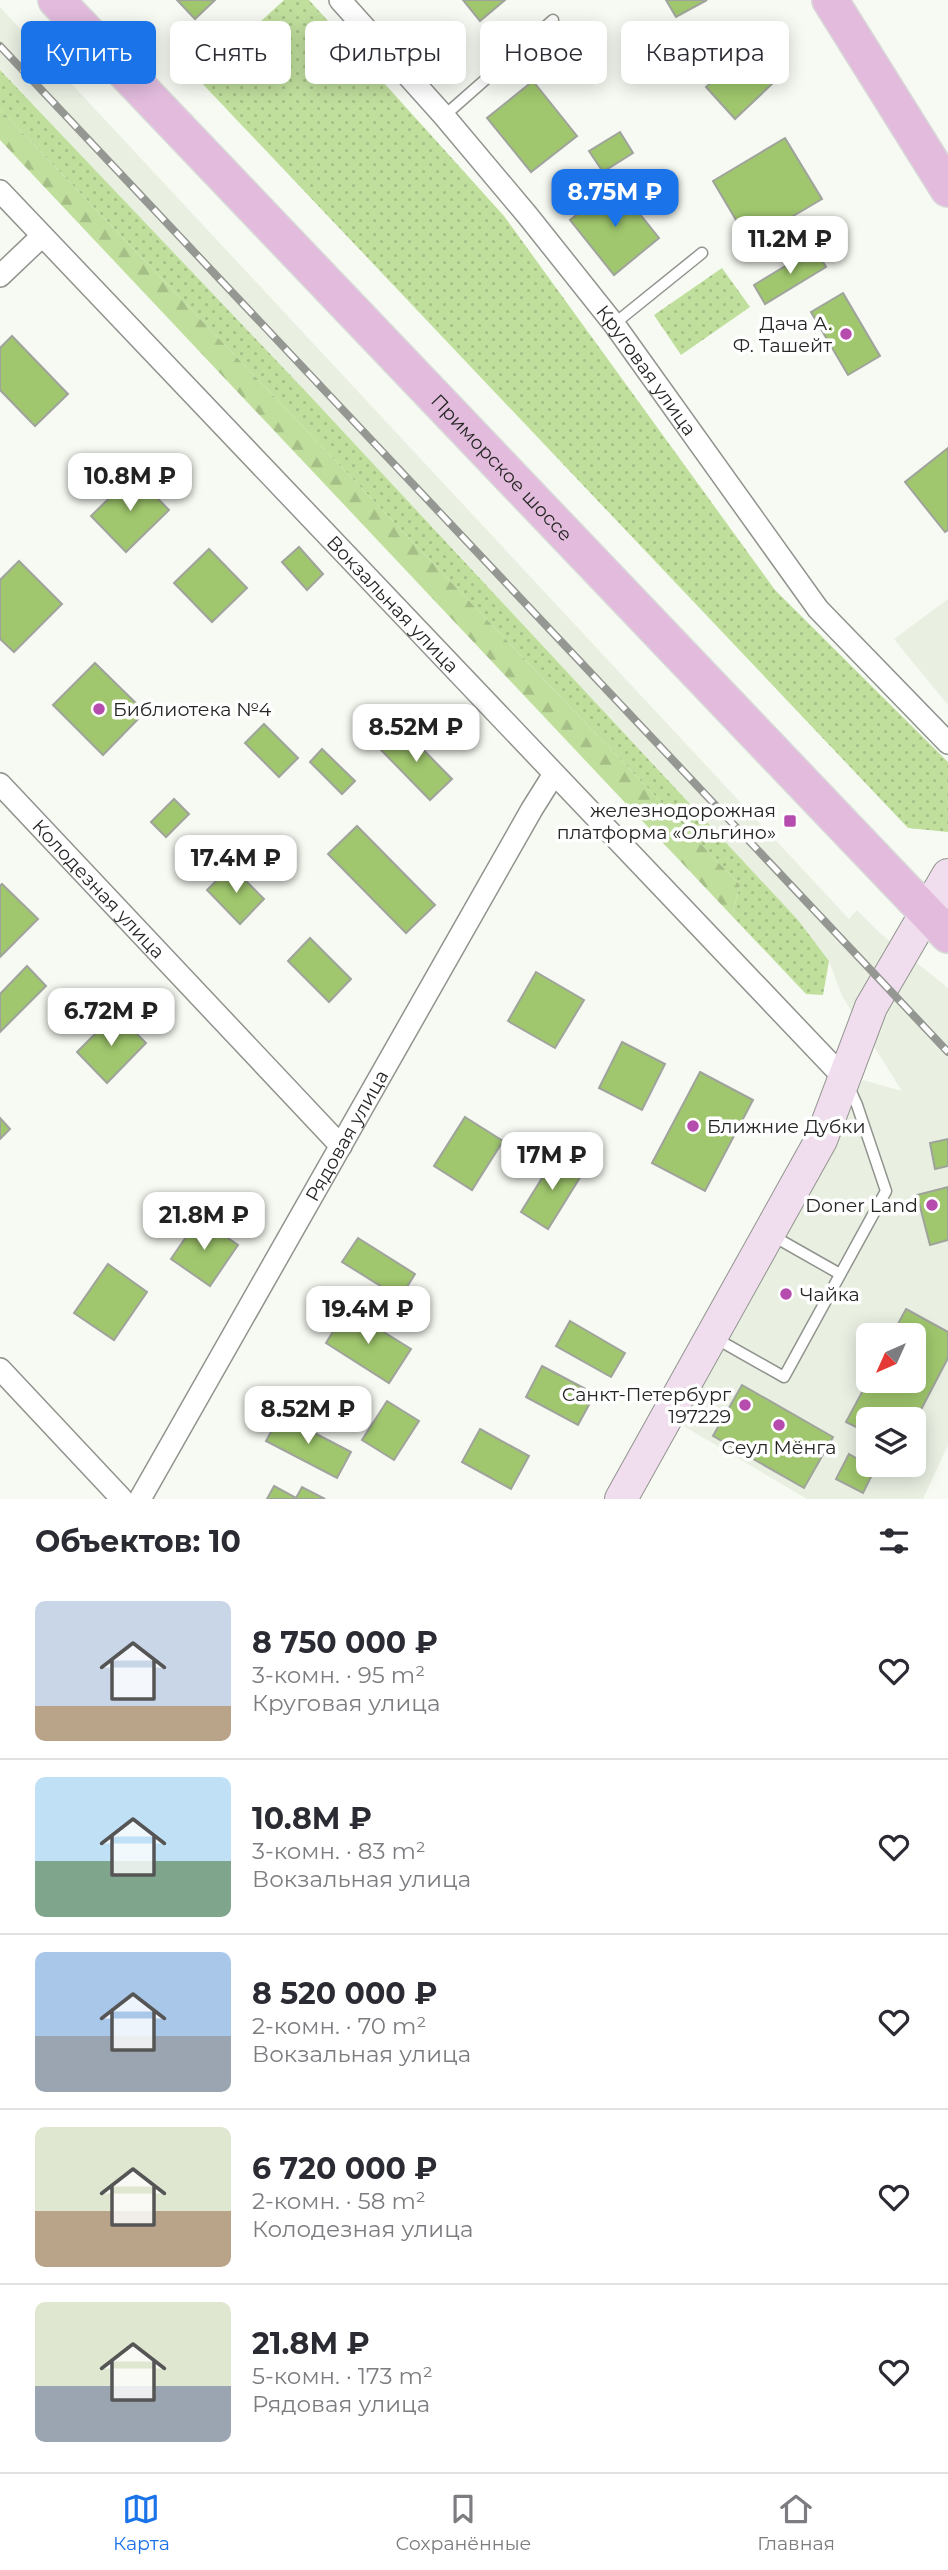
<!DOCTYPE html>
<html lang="ru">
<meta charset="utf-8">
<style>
:root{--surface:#fff;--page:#f2f2f3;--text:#2b2b33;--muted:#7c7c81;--line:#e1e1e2;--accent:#1a73e8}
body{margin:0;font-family:Montserrat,sans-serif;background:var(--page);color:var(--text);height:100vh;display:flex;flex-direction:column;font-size:26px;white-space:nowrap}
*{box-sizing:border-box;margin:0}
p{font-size:23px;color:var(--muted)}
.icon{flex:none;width:38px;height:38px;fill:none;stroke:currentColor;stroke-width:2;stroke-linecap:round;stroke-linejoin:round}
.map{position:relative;height:1499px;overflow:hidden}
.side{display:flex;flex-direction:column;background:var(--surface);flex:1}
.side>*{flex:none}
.guide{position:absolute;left:21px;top:21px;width:906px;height:63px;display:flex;gap:14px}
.needle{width:46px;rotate:225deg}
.tools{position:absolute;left:856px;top:1323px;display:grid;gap:14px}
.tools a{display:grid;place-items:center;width:70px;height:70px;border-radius:10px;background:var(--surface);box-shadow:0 4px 18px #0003;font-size:35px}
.price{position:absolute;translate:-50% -60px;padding:0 16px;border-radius:14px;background:#fff;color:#222;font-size:23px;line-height:46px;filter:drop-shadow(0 2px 4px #0008)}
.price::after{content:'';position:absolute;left:50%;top:42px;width:21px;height:16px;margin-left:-10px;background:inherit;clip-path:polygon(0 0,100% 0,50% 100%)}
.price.active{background:var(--accent);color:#fff}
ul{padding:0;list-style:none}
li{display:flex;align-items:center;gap:21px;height:175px;padding:0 35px}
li+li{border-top:2px solid var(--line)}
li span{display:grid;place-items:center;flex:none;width:196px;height:140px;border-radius:10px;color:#555}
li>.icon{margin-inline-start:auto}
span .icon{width:84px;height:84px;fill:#fffc;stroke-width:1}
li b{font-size:30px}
h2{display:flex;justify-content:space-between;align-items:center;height:84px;padding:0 35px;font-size:30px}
.pill{padding:0 24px;border-radius:10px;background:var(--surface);box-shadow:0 4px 18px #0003;font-size:24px;line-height:63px}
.pill.active{background:var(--accent);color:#fff}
.tab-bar{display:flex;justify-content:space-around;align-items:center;height:98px;border-top:2px solid var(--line);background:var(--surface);font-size:19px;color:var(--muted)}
.tab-bar a{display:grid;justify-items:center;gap:4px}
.tab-bar .active{color:var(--accent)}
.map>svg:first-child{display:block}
</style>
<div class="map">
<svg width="948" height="1499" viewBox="0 0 948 1499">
<defs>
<pattern id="grass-dots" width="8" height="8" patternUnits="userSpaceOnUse" patternTransform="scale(1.75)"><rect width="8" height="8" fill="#c0df9d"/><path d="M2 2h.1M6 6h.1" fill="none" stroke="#a5bf87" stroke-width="1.8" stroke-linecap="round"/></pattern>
<pattern id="forest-firs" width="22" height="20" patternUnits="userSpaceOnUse" patternTransform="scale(1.75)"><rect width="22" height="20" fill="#c0df9d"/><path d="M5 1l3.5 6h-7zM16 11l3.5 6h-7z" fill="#a5bf87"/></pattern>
</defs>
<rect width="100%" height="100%" fill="#f6faf2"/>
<g fill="#e9f0e2" fill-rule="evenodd">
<path d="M0,7l849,912 8,-9 24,24 67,54v457l-25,54h-116l-132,-78 188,-341 39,11 -60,-95 -13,-35 -31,-41 -487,-523 -311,-327zM868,1335h46v46h-46zM868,1419h46v46h-46z"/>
<polygon points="948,599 948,705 894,639"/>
</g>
<g fill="url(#grass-dots)">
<polygon points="284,0 309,0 504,216 775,590 948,762 948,832 908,828 198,79"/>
<polygon points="0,70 311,397 798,920 829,961 823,995 806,994 732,916 740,885 0,109"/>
<polygon points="722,268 750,307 681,355 654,315"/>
</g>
<polygon fill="url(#forest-firs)" points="0,109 740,885 732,916 0,140"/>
<g fill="#a0c76d" stroke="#9fa39c" stroke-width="2">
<polygon points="177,0 215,0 195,19"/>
<polygon points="463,0 505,0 480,21"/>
<polygon points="666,0 707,0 676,17"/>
<polygon points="744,51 773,83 735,119 706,87"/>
<polygon points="533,81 577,136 531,172 487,118"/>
<polygon points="620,132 633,153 603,172 589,151"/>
<polygon points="785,138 822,199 749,242 713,181"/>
<polygon points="616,184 659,238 614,275 570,220"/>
<polygon points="815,248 826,267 765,304 754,285"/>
<polygon points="843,293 880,356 848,375 811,312"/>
<polygon points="12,336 68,394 35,426 0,390 0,348"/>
<polygon points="948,448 948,530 945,532 905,482"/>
<polygon points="134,474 169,510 126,552 91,516"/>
<polygon points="299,547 323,574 307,590 282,562"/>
<polygon points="209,549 247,588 212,622 174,583"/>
<polygon points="19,561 62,604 14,652 0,639 0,580"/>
<polygon points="95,663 145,712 103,755 53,705"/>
<polygon points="264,724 298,758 279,777 245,743"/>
<polygon points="402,728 452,779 430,800 380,749"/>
<polygon points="322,749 355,781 342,794 310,762"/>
<polygon points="174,799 189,814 166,837 151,822"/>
<polygon points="357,826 435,905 406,933 328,854"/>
<polygon points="231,866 264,899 240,924 207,890"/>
<polygon points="2,884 38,919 0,957 0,886"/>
<polygon points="310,938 351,979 329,1002 288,961"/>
<polygon points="27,966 46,986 0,1032 0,994"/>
<polygon points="536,972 584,1000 555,1048 508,1021"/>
<polygon points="116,1013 146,1043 107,1083 77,1052"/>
<polygon points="622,1042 665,1064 642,1110 599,1088"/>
<polygon points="700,1072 753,1100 705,1191 652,1163"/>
<polygon points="465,1117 503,1141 472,1190 434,1166"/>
<polygon points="0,1118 10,1129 0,1139"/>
<polygon points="948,1139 948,1166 935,1169 930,1143"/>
<polygon points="557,1154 584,1171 548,1229 521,1212"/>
<polygon points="948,1187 948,1240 930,1245 917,1195"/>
<polygon points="199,1218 238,1245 210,1286 171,1259"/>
<polygon points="358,1238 415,1274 400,1298 342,1262"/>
<polygon points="108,1264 147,1292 114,1340 74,1313"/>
<polygon points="347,1309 411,1349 389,1383 326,1343"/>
<polygon points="906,1309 948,1332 948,1358 914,1423 914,1419 868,1419 868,1433 846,1422 868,1381 914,1381 914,1335 892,1335"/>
<polygon points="570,1321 625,1353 611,1377 556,1346"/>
<polygon points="542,1366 595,1394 578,1425 526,1397"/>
<polygon points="742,1385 833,1437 804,1488 713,1436"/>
<polygon points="387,1401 419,1421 394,1460 362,1440"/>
<polygon points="280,1415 351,1452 337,1478 266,1441"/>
<polygon points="480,1429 529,1456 511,1489 462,1462"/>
<polygon points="849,1454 875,1469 863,1493 836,1479"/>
<polygon points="274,1486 296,1498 302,1487 325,1499 267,1499"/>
</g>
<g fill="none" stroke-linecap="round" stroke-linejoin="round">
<g stroke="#91948e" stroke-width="13">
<g id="service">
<polyline points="444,116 553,20"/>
<polyline points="614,324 702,253"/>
<polyline points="773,1236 840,1274"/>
<polyline points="715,1338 784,1377 886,1191 857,1105 848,1085"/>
</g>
</g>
<g stroke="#91948e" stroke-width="24">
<g id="minor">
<path id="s1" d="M340,0l104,116 84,100 86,108 204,285 130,134"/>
<path id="s2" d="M0,191l845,888"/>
<polyline points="0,276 42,236"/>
<path id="s3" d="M0,784l341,362"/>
<polyline points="0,1369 122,1499"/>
<path id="s4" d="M140,1499l392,-690 22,-35"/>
</g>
</g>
<g stroke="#91948e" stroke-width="34">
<polyline id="secondary" points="621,1499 821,1140 871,1007 948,875"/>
</g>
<g stroke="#d8d8d8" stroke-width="38">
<g id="primary">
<path id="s5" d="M56,0l892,935"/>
<polyline points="830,0 948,189"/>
</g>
</g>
<use href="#service" stroke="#fff" stroke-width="10"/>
<use href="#minor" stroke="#fff" stroke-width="21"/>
<use href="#secondary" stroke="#f0ddee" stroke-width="32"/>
<use href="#primary" stroke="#e2bbdd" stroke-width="35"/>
<g stroke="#959792" stroke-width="8">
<polyline id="rail" points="0,46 948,1052"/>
</g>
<use href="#rail" stroke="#fff" stroke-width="5" stroke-dasharray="16" stroke-linecap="butt"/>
</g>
<g fill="#b64cae" stroke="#fff" stroke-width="2.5">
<circle cx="846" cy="334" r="7"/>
<circle cx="99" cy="709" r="7"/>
<rect x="783" y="814" width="14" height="14" rx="3.5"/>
<circle cx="693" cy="1126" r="7"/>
<circle cx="932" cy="1205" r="7"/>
<circle cx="786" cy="1294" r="7"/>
<circle cx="745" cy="1405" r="7"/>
<circle cx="779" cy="1425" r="7"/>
</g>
<g text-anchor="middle" stroke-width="7" stroke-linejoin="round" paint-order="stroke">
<g font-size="19" fill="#262724" stroke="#fff" text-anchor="end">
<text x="832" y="330">Дача А.<tspan x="832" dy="22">Ф. Ташейт</tspan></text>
<text x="113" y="716" text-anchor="start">Библиотека №4</text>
<text x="776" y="817">железнодорожная<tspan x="776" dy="22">платформа «Ольгино»</tspan></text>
<text x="707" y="1133" text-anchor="start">Ближние Дубки</text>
<text x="918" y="1212">Doner Land</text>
<text x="800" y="1301" text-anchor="start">Чайка</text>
<text x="731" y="1401">Санкт-Петербург<tspan x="731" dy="22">197229</tspan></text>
<text x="779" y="1454" text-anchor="middle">Сеул Мёнга</text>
</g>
<g font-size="19" fill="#262724" stroke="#fff">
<text dy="7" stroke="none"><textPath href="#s1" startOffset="481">Круговая улица</textPath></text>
<text dy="7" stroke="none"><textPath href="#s5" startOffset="646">Приморское шоссе</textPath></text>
<text dy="7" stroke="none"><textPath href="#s2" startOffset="570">Вокзальная улица</textPath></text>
<text dy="7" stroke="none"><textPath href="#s3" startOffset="144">Колодезная улица</textPath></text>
<text dy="7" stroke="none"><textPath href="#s4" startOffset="418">Рядовая улица</textPath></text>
</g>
</g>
</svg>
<div class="tools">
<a><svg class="needle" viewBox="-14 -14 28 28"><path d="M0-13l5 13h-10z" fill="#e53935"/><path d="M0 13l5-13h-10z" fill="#7c7c81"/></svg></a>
<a><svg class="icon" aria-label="layers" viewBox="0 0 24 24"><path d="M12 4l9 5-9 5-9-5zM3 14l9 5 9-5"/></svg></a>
</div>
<b class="price active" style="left:615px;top:229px">8.75M ₽</b>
<b class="price" style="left:790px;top:276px">11.2M ₽</b>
<b class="price" style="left:130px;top:513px">10.8M ₽</b>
<b class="price" style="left:416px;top:764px">8.52M ₽</b>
<b class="price" style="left:236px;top:895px">17.4M ₽</b>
<b class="price" style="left:111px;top:1048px">6.72M ₽</b>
<b class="price" style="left:552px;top:1192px">17M ₽</b>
<b class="price" style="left:204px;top:1252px">21.8M ₽</b>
<b class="price" style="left:368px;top:1346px">19.4M ₽</b>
<b class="price" style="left:308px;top:1446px">8.52M ₽</b>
<div class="guide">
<a class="pill active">Купить</a>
<a class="pill">Снять</a>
<a class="pill">Фильтры</a>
<a class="pill">Новое</a>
<a class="pill">Квартира</a>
</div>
</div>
<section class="side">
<h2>Объектов: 10<svg class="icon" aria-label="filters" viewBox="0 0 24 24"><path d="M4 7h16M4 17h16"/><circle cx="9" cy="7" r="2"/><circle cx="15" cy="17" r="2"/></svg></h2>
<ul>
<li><span style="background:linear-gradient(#c9d6e8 75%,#b9a48a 0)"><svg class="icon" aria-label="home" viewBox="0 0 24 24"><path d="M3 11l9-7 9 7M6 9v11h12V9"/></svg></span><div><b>8 750 000 ₽</b><p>3-комн. · 95 m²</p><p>Круговая улица</p></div><svg class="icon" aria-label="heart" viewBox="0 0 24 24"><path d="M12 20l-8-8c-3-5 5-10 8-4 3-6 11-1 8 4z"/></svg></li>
<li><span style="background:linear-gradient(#bfe0f5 60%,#7fa58c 0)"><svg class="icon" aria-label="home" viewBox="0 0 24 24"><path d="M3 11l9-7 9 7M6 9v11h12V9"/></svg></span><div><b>10.8M ₽</b><p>3-комн. · 83 m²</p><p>Вокзальная улица</p></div><svg class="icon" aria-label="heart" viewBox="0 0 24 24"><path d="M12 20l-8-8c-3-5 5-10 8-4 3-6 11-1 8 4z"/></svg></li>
<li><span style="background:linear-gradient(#a9c7e8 60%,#9aa5b1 0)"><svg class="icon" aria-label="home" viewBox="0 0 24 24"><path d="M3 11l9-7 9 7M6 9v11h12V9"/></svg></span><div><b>8 520 000 ₽</b><p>2-комн. · 70 m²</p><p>Вокзальная улица</p></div><svg class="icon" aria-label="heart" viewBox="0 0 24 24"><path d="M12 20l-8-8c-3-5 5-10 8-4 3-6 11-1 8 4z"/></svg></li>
<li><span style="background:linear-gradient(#dfe7d0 60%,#b9a48a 0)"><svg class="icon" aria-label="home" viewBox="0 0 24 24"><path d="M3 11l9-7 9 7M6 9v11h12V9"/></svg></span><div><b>6 720 000 ₽</b><p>2-комн. · 58 m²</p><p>Колодезная улица</p></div><svg class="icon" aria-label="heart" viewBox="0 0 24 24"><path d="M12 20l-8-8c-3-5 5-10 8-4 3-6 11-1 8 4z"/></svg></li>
<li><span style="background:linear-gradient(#dfe7d0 60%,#9aa5b1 0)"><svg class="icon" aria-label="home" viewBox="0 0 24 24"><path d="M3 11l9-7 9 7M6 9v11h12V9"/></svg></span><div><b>21.8M ₽</b><p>5-комн. · 173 m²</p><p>Рядовая улица</p></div><svg class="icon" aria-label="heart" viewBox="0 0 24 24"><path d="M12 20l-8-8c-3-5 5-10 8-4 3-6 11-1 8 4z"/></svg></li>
</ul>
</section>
<nav class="tab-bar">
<a class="active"><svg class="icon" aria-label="map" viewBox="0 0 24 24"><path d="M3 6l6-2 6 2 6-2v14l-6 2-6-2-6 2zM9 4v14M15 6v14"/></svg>Карта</a>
<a><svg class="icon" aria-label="saved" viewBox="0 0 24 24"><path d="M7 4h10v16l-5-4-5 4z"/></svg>Сохранённые</a>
<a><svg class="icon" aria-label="home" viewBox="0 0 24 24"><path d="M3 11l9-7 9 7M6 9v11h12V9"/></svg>Главная</a>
</nav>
